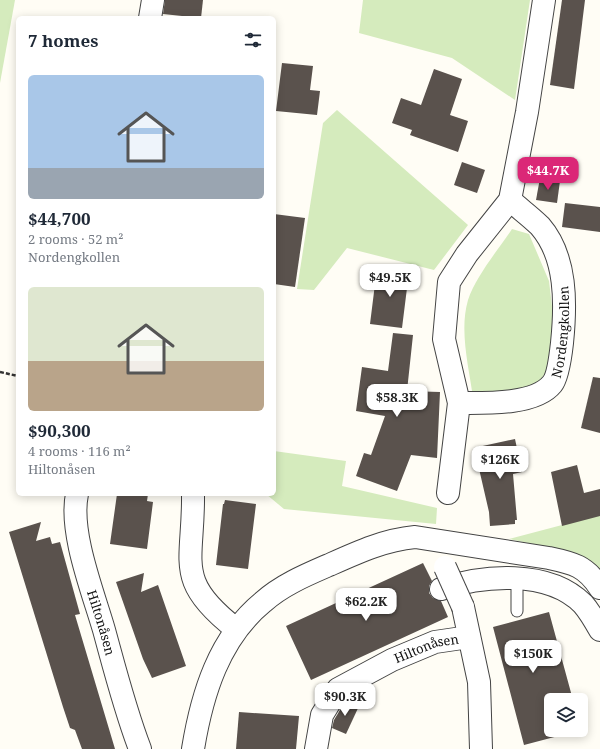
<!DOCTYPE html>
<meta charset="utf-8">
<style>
:root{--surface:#fff;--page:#f2f2f3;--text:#1f2937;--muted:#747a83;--accent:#db2777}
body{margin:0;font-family:"Noto Serif",serif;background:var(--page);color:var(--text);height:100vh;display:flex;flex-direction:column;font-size:15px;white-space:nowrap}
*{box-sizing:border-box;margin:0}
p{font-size:13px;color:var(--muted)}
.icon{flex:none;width:22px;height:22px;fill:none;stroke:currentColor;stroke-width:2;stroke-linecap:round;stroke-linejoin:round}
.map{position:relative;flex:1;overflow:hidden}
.details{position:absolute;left:16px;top:16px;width:260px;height:480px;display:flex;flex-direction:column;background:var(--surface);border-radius:6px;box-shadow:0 2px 10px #0003}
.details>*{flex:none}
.tools{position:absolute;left:544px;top:693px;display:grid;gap:8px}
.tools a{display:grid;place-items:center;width:44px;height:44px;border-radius:6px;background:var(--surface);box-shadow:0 2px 10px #0003;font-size:20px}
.price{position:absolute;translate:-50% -34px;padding:0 9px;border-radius:8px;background:#fff;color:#222;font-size:13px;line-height:26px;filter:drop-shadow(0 1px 2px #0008)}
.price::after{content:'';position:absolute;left:50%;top:24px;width:12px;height:9px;margin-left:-6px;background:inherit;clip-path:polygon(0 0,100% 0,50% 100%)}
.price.active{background:var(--accent);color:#fff}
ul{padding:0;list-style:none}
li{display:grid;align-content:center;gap:8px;height:212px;padding:0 12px}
li span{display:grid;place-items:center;height:124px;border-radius:6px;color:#555}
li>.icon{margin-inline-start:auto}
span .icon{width:72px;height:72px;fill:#fffc;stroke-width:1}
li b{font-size:17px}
h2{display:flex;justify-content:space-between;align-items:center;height:48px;padding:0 12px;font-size:17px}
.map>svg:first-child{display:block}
</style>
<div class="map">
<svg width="600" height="749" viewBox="0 0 600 749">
<rect width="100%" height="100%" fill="#fffdf5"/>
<g fill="#d5ebbd">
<polygon points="0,0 15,0 0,83"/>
<polygon points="363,0 530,0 515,100 452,58 359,33"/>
<polygon points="337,110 468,225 434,270 347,248 314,290 297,289 323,123"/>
<path d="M512,229l17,5 20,47 5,42 -6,47 -20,25 -55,3c-4,-31 -14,-67 -5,-98 8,-24 30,-50 44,-71z"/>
<polygon points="274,451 346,461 342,486 437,508 436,524 284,509 266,494 274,494"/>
<polygon points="600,515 600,570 572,552 509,539"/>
</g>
<g fill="#5a524d">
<polygon points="165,0 203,0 201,18 163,14"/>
<polygon points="562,0 585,0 574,89 550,85"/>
<polygon points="282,63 313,66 310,90 320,91 317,115 276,111"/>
<polygon points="434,69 462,79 450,115 468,121 458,152 410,135 412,130 392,123 401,98 421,105"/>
<polygon points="462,162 485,170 477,193 454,185"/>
<polygon points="540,178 560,181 557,203 536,200"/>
<polygon points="565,203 600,207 600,232 562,227"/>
<polygon points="274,214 305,218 295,287 274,284"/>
<polygon points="377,268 409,272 402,328 370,324"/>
<polygon points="393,333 413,335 407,391 440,392 437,458 411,455 397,491 356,476 364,453 371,455 385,416 356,411 362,367 388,371"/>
<polygon points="593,377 600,378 600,433 581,428"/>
<polygon points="515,439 522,472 513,474 517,520 515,520 515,524 490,526 489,512 477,460 481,459 478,447"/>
<polygon points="577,465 584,493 600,489 600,516 562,526 551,472"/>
<polygon points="117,494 148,494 147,501 153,502 147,549 110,544"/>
<polygon points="225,500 256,504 248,569 216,565 223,504 224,504"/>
<polygon points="41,522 36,541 50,537 52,544 60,542 80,614 75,615 115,749 82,749 75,730 70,728 63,707 9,532"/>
<polygon points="423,563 432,581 429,586 429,593 433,598 441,601 448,617 311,680 286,626"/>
<polygon points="144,573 141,592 158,585 186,666 152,678 143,659 116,582"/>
<polygon points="549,612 573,700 551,700 551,730 581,730 524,745 493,627"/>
<polygon points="346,700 359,706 346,734 332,728 334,720"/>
<polygon points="239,712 299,716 296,749 236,749"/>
</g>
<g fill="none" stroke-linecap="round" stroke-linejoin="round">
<g stroke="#444" stroke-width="13">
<polyline id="lane" points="517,579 517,611"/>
</g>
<g stroke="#444" stroke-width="24">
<g id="street">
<polyline points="150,18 153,0"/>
<path id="s1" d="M459,403c26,0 76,2 93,-19 6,-7 9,-32 10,-41 4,-39 5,-86 -22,-117 -9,-9 -20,-17 -30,-26"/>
<polyline points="448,493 459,403 444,339 449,282 467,254 510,200 527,112 544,0"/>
<path id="s2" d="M77,494c-8,38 16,98 27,136 11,40 21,80 36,119"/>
<path d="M193,494c1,69 -20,86 43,135"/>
<path d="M441,589c42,-14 107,-20 142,15 7,8 12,17 17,26"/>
<polyline points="463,607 479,682 481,749"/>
<path d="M193,749c9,-55 26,-111 70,-147 19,-17 43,-27 66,-37 29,-13 55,-25 86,-28l134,21c24,5 37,8 51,30"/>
<path id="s3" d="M316,749l6,-34 16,-26 54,-29 43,-18 34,-5"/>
</g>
</g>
<polyline stroke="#333" stroke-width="2.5" stroke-dasharray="4 2" stroke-linecap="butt" points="0,372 18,376"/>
<use href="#lane" stroke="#fff" stroke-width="11"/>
<use href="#street" stroke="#fff" stroke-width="22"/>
<g stroke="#444" stroke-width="24" stroke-linecap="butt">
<polyline id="street-bridge" points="445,567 463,607"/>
</g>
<use href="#street-bridge" stroke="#fff" stroke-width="22"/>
</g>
<g text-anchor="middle" stroke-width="4" stroke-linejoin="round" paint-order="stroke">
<g font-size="13" fill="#111" stroke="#fff">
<text dy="5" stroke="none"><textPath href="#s1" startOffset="151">Nordengkollen</textPath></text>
<text dy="5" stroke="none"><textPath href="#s2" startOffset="132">Hiltonåsen</textPath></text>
<text dy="5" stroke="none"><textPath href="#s3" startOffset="163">Hiltonåsen</textPath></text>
</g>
</g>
</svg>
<div class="tools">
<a><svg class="icon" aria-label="layers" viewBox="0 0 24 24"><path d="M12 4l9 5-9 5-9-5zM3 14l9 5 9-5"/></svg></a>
</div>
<b class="price active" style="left:548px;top:191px">$44.7K</b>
<b class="price" style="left:390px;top:298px">$49.5K</b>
<b class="price" style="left:397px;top:418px">$58.3K</b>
<b class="price" style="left:500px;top:480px">$126K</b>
<b class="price" style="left:366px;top:622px">$62.2K</b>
<b class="price" style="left:533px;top:674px">$150K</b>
<b class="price" style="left:345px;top:717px">$90.3K</b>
<section class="details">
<h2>7 homes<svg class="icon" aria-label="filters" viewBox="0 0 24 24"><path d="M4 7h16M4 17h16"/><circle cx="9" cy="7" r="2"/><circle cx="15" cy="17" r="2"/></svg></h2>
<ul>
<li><span style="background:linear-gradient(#a9c7e8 75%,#9aa5b1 0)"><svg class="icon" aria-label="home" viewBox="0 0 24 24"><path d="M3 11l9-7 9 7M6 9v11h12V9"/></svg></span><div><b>$44,700</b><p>2 rooms · 52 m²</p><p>Nordengkollen</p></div></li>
<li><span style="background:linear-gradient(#dfe7d0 60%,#b9a48a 0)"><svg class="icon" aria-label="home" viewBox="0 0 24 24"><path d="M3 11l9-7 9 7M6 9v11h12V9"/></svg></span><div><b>$90,300</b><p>4 rooms · 116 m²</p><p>Hiltonåsen</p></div></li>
</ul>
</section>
</div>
